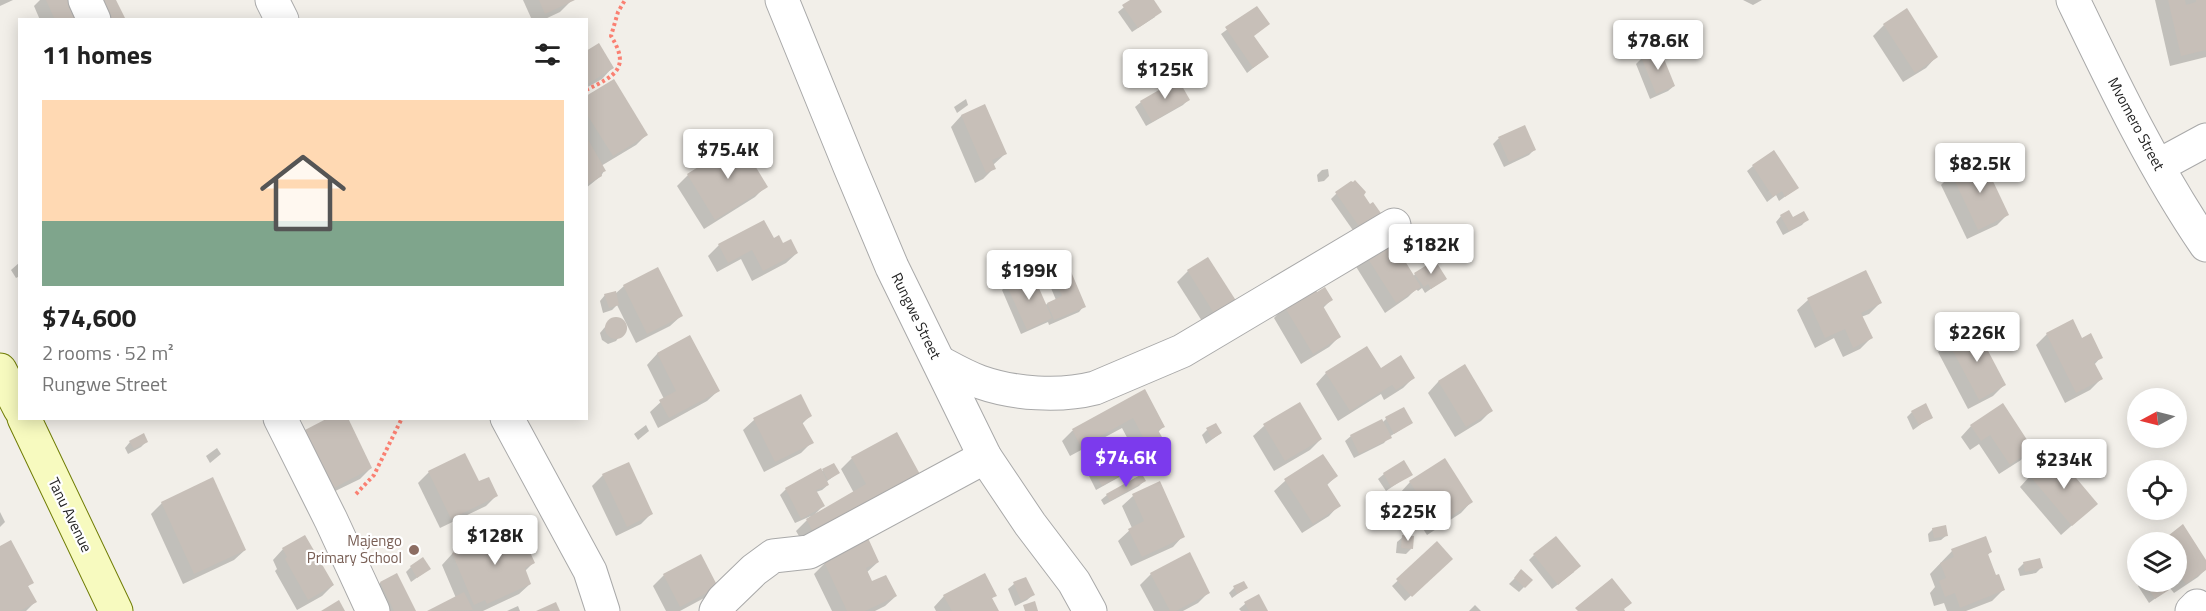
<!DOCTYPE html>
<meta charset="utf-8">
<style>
:root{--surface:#fff;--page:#f6f6f6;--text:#222;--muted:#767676;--accent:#7c3aed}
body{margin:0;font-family:"Titillium Web",sans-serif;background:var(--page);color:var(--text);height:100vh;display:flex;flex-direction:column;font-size:22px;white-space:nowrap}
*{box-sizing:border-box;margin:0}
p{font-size:20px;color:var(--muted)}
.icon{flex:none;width:33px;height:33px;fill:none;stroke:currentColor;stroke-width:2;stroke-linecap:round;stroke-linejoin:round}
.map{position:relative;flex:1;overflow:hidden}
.drawer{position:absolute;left:18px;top:18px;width:570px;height:402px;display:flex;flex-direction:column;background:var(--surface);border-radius:0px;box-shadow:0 3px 15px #0003}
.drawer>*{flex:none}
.needle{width:39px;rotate:263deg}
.controls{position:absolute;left:2127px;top:388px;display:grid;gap:12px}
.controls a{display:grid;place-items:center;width:60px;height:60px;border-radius:50%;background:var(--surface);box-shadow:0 3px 15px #0003;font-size:30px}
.price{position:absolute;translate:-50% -51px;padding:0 14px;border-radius:6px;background:#fff;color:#222;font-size:20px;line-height:39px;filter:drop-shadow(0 2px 3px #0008)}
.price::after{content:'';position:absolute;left:50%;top:36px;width:18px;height:14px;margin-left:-9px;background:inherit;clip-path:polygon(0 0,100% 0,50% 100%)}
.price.active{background:var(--accent);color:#fff}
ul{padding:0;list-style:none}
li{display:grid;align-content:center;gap:12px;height:318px;padding:0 24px}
li span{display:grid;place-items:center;height:186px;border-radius:0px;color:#555}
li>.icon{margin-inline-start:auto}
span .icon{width:108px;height:108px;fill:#fffc;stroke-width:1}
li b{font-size:26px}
h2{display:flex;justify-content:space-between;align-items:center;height:72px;padding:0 24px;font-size:26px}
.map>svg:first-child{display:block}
</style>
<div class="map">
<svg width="2206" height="611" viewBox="0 0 2206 611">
<rect width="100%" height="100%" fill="#f2efe9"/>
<g fill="#0003">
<polygon points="0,0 13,0 0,6"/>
<polygon points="40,0 115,0 124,20 40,20 34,6"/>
<polygon points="523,0 571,0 571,1 560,12 543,20 532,20"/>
<polygon points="1133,0 1152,0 1155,17 1132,32 1118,12"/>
<polygon points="1743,0 1762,0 1753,5"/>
<polygon points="2155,0 2206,0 2206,57 2170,66"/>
<polygon points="1256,8 1252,37 1267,57 1247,73 1221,34"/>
<polygon points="1884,25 1936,57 1926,68 1903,82 1873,36"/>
<polygon points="586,51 612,68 602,79 586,88"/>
<polygon points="1659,51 1674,86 1668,91 1650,99 1636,64 1641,59"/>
<polygon points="586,98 647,134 636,145 601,166 604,171 601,176 586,188"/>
<polygon points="966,99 968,105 957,113 954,107"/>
<polygon points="1188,100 1183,105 1146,126 1135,107 1141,102"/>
<polygon points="985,106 1005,154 993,165 994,168 983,179 975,183 951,127 961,116"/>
<polygon points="1525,127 1535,149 1529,155 1504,167 1493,144 1498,139"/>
<polygon points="1753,166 1797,188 1779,201 1776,195 1767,202 1747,171"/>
<polygon points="1328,169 1329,176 1324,181 1318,182 1317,175 1322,170"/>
<polygon points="1952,174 2008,214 1997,225 1967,239 1941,185"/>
<polygon points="688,175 766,186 755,197 704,229 677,186"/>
<polygon points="1336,194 1362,195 1376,221 1357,236 1331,199"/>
<polygon points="1781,216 1793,219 1807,219 1802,225 1783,235 1776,222"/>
<polygon points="774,241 797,253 786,263 752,281 741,259 717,272 708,256 719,245"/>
<polygon points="1417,252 1405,263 1413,277 1415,274 1445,279 1425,293 1422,288 1418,291 1416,289 1408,297 1385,313 1355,265 1366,255"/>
<polygon points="1208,259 1240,309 1209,332 1177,282 1188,271"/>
<polygon points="1002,261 1013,268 1008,273 999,276 996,267"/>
<polygon points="20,262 20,276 16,278 11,270"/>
<polygon points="1048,264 1084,306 1079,312 1049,325 1048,322 1021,334 1002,290 1007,285 1045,305 1056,300 1043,269"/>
<polygon points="658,269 681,316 670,326 636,343 617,305 612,310 603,313 600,301 605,295 615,294 624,286"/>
<polygon points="1316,294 1331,300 1322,309 1339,337 1329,347 1301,364 1274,318 1284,307"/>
<polygon points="1808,300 1880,303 1869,314 1861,317 1871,338 1860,349 1843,357 1834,338 1815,348 1797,310"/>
<polygon points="616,318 623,322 625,329 616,341 608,344 602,340 600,333 610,321"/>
<polygon points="2047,334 2081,340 2101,357 2094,365 2101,379 2090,390 2065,403 2036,345"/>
<polygon points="689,337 718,391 707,401 658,428 650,412 664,399 647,365 657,354"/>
<polygon points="1948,342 2004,385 1993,396 1968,409 1938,352"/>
<polygon points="1464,366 1491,411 1481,421 1455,437 1428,393 1438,382"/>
<polygon points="1381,370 1413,378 1403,388 1384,400 1381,394 1338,421 1316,384 1326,373"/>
<polygon points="1144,391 1164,426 1158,432 1165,446 1150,460 1096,490 1087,472 1092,467 1131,445 1122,428 1070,456 1062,441 1072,431"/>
<polygon points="1912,412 1931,417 1913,430 1907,417"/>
<polygon points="810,416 802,424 812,442 801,453 764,472 743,430 754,420"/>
<polygon points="1386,419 1411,423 1389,437 1384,443 1354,458 1345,441 1351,436 1382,423"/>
<polygon points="646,425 649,431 638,440 634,434"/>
<polygon points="1264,426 1321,439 1310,450 1274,471 1253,436"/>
<polygon points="1971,426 2031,449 2021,460 1999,474 1979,444 1970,450 1961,437"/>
<polygon points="1207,430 1221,433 1206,444 1202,435"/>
<polygon points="306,431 371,468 360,479 323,497 295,441"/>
<polygon points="130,442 146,442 141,447 128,454 125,448"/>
<polygon points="217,448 221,454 210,463 206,456"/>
<polygon points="1323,456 1336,476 1326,486 1339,505 1329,516 1302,533 1274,491 1285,481"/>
<polygon points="852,458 920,478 806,548 796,531 811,516 795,523 780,495 786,489 834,465 838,473 826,482 828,485 822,490 816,492 823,506 815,514 854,493 841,469"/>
<polygon points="429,472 479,483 496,496 486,506 440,528 418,483"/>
<polygon points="1384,474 1411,474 1386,491 1378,479"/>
<polygon points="603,475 651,514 641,524 616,536 592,486"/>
<polygon points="2030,476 2096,504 2061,535 2020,487"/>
<polygon points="1144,481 1139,486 1104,505 1101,500 1107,495"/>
<polygon points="1410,482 1471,502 1461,513 1427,535 1400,493"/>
<polygon points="1133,496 1183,536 1173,547 1131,566 1118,541 1132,528 1122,506"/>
<polygon points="162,503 245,550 234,560 183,584 151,514"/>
<polygon points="0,512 5,522 0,527"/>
<polygon points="2182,526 2206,563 2206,569 2198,577 2174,593 2165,582 2176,582 2176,543 2162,543"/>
<polygon points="509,529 514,542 533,563 524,572 530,584 519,594 483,611 430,611 456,598 442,565 452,554"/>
<polygon points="1933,529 1947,535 1941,540 1929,542 1928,534"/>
<polygon points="1403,537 1411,549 1406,554 1396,553 1397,542"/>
<polygon points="1437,544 1450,559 1405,601 1392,586"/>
<polygon points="0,547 32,582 27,587 35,602 26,611 0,611"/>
<polygon points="283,549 333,585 322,596 297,610 275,571 277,569 273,560"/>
<polygon points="1952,551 1990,552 1987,556 1995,577 2003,590 1992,601 1966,611 1947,611 1944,603 1934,606 1930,593 1935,587 1930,574"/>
<polygon points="1189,554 1208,593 1198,603 1183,611 1154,611 1140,585 1151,574"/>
<polygon points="1534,555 1574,572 1552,589 1529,560"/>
<polygon points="878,562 866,573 871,583 896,596 885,606 875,611 832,611 814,574 825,563"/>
<polygon points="2023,564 2041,568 2036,573 2020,576 2018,569"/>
<polygon points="411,567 429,569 411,582 406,572"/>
<polygon points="1521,572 1531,580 1519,592 1509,584"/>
<polygon points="396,575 415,611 379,611 370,594 380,583"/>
<polygon points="664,575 717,587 706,597 680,611 666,611 653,586"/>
<polygon points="2142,582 2162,582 2167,590 2149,603 2138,586"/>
<polygon points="1014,584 1033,595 1027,600 1015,606 1008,589"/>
<polygon points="1234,588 1246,588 1232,598 1229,593"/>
<polygon points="995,595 991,599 997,611 936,611 934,607 944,596"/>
<polygon points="1258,596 1266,611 1241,611 1239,609 1245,604"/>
<polygon points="1475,605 1481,611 1469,611"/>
<polygon points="518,606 520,611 507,611"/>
</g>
<g fill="#c7bfb8">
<polygon points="46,0 76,0 85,20 55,20"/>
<polygon points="88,0 116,0 126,20 98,20"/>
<polygon points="539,0 575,0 545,14"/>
<polygon points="1130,0 1154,0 1162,12 1138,28 1122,5"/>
<polygon points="2168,0 2185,0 2186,5 2196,2 2196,0 2206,0 2206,50 2181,56"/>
<polygon points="1257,6 1270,24 1254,36 1269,57 1253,68 1225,27"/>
<polygon points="1907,8 1938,57 1915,73 1883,24"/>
<polygon points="599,43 614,68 586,85 586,51"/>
<polygon points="1660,49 1675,86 1656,94 1641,57"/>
<polygon points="614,79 648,135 613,156 586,113 586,96"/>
<polygon points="1178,79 1190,100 1152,122 1140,101"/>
<polygon points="985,104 1007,154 992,160 996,169 986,173 961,115"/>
<polygon points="1525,125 1536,150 1509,162 1498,137"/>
<polygon points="586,136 606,171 601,173 602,176 586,185"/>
<polygon points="740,141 768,187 715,220 687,174"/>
<polygon points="1774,150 1799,188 1785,197 1782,191 1773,197 1752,165"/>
<polygon points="1982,158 2009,215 1978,230 1951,173"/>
<polygon points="1355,180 1366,192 1364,195 1370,204 1373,202 1383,216 1363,232 1335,192 1351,181 1353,182"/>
<polygon points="1789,210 1793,217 1804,211 1809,220 1789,231 1780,215"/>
<polygon points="764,220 774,238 779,235 783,243 791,239 798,253 763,271 752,250 728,263 718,244"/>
<polygon points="1404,229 1419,252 1405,261 1421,287 1396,303 1365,254"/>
<polygon points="1064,255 1086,307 1054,320 1047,303 1062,296 1047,262"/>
<polygon points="1010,257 1015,268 1005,272 1001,260"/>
<polygon points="1208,257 1242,310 1220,323 1187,270"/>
<polygon points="1435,260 1447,279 1431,289 1428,284 1424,287 1414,273"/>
<polygon points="658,267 683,316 647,334 623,285"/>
<polygon points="1866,270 1882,303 1861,313 1873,338 1853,348 1845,329 1825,338 1807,298"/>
<polygon points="1032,272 1052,318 1027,330 1006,284"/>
<polygon points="1314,287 1317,292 1325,287 1333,300 1323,306 1341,337 1313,354 1284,306"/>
<polygon points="616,291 619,305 609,308 604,294"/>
<circle cx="616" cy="328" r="11"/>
<polygon points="2073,319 2082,338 2091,333 2103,358 2094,362 2103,379 2076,393 2046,333"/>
<polygon points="1975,326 2006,385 1979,400 1947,340"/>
<polygon points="690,335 720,391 669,418 659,400 676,391 657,353"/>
<polygon points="1367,346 1381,368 1401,355 1415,378 1396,390 1392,385 1350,411 1325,372"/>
<polygon points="1465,364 1493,411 1466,427 1438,381"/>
<polygon points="1145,389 1165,427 1158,430 1167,446 1155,452 1157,455 1102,486 1091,466 1143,437 1133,418 1081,447 1072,429"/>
<polygon points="801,394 812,416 802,422 814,443 775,462 753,418"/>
<polygon points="1300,402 1322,439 1285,461 1263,424"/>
<polygon points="1926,403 1933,418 1919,425 1911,411"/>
<polygon points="2003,403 2033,449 2010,465 1990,435 1981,441 1970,425"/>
<polygon points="1404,407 1413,423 1394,434 1385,417"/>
<polygon points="328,418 348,418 372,468 334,488 305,430"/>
<polygon points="1382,419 1392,438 1359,454 1350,435"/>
<polygon points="1216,423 1222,433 1212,439 1206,428"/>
<polygon points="897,432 922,478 817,539 806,519 866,484 851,457"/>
<polygon points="144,433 148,442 134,449 129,441"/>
<polygon points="465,453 479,481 489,477 498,496 451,519 428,471"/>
<polygon points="2055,453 2098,504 2072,526 2029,475"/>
<polygon points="1323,454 1338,476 1327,484 1341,506 1313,524 1284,479"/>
<polygon points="1445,458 1473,502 1438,525 1409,481"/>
<polygon points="1404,460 1413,475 1391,487 1383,473"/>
<polygon points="629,462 653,514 627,527 602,474"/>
<polygon points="834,463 840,473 828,480 822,469"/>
<polygon points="821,468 829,485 816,490 825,506 801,519 785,488"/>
<polygon points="1142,474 1146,481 1110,501 1106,494"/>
<polygon points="213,477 246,550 194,574 161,502"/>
<polygon points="1160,481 1185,537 1142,557 1128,529 1144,521 1132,494"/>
<polygon points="2183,524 2206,560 2206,570 2186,584 2176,572 2176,543 2159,543"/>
<polygon points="1946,525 1948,536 1934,538 1932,528"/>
<polygon points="510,527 515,540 523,537 535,563 525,568 531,584 487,604 485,600 474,605 452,553"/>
<polygon points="305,535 334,585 308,600 285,559 287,557 282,548"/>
<polygon points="1402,535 1414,536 1413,549 1401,548"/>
<polygon points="1556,536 1581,566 1558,585 1533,554"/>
<polygon points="1986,536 1992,552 1988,554 1996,575 1999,574 2005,590 1960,608 1955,593 1945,597 1939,581 1946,578 1940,563 1954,557 1951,549"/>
<polygon points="868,538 879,562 866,568 872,581 886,575 897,596 865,611 847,611 824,562"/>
<polygon points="11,540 34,583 28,586 37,602 20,611 0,611 0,546"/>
<polygon points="1437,541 1453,559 1412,597 1396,579"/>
<polygon points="1190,552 1210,593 1176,611 1170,611 1150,573"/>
<polygon points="701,554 718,587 680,607 663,574"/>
<polygon points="423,557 431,569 417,578 410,566"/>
<polygon points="2040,558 2043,568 2025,572 2023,562"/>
<polygon points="1521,569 1533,580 1525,588 1514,578"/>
<polygon points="397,573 416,611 394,611 380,582"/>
<polygon points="985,573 997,596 992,598 999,611 952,611 943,595"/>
<polygon points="1026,577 1035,595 1021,601 1013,582"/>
<polygon points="1612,578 1632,603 1624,609 1625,611 1578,611 1575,608"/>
<polygon points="1244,581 1248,588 1237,594 1233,586"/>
<polygon points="2144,582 2164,582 2169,590 2155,599"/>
<polygon points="464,592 473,610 427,611"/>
<polygon points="1259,594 1268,611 1249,611 1244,602"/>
<polygon points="339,600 345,611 321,611"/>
<polygon points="1035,601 1038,611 1025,611 1023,605"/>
<polygon points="556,602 560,611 536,611"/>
</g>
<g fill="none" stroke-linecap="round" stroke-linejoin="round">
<g stroke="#a9a9a9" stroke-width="35">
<g id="street">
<polyline points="85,0 94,20"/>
<polyline points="272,0 282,20"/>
<polyline points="782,0 850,167 892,267 985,457 1030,524 1074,582 1090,611"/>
<path d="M2073,0c40,83 81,169 133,245"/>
<polyline points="2158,166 2206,140"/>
<path d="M939,362c13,7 27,15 41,20 34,12 80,15 115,6l87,-37 212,-126"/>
<polyline points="280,418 331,520 373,611"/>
<polyline points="507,418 590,571 603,611"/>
<polyline points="716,611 723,600 754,570 773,556 809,552 985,457"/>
<polyline points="2192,611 2197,606"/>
</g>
</g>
<g stroke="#707d05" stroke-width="35">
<g id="secondary">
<polyline points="0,370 20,409"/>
<polyline points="24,418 116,611"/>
</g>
</g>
<g stroke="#fa8072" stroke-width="4" stroke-dasharray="3 3" stroke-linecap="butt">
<path d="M586,90c29,-14 45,-22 25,-54l7,-24 7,-12"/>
<polyline points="356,494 374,475 402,418"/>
</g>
<use href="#street" stroke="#fff" stroke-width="33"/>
<use href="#secondary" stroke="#f7fabf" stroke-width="33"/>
</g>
<circle fill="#8d6e63" stroke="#fff" stroke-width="2" cx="414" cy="550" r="6"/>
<g text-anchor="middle" stroke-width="4.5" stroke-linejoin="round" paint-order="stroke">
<g font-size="15" fill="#222" stroke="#fff">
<text transform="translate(2136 124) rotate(62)" y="5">Mvomero Street</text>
<text transform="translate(916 316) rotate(64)" y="5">Rungwe Street</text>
<text transform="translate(70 515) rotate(64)" y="5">Tanu Avenue</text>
</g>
<g font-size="15" fill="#785e54" stroke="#fff" text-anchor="end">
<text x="402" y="546">Majengo<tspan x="402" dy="17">Primary School</tspan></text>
</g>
</g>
</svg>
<div class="controls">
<a><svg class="needle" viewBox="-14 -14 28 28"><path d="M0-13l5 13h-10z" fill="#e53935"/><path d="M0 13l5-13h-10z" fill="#767676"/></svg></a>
<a><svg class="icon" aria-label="locate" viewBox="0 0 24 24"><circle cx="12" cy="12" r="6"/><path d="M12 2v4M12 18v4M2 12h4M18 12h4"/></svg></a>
<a><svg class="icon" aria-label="layers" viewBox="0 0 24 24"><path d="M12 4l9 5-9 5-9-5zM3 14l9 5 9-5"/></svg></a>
</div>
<b class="price" style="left:1658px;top:71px">$78.6K</b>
<b class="price" style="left:1165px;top:100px">$125K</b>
<b class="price" style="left:728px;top:180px">$75.4K</b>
<b class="price" style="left:1980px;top:194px">$82.5K</b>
<b class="price" style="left:1431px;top:275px">$182K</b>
<b class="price" style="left:1029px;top:301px">$199K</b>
<b class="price" style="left:1977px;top:363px">$226K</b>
<b class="price active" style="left:1126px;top:488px">$74.6K</b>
<b class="price" style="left:2064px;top:490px">$234K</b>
<b class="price" style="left:1408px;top:542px">$225K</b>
<b class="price" style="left:495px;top:566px">$128K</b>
<section class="drawer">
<h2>11 homes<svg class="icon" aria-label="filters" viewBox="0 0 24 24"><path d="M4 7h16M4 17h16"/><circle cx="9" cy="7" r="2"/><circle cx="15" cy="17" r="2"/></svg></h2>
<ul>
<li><span style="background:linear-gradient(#ffd9b3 65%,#7fa58c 0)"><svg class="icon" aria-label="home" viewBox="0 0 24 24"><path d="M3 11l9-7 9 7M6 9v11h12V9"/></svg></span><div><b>$74,600</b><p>2 rooms · 52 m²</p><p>Rungwe Street</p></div></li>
</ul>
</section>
</div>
